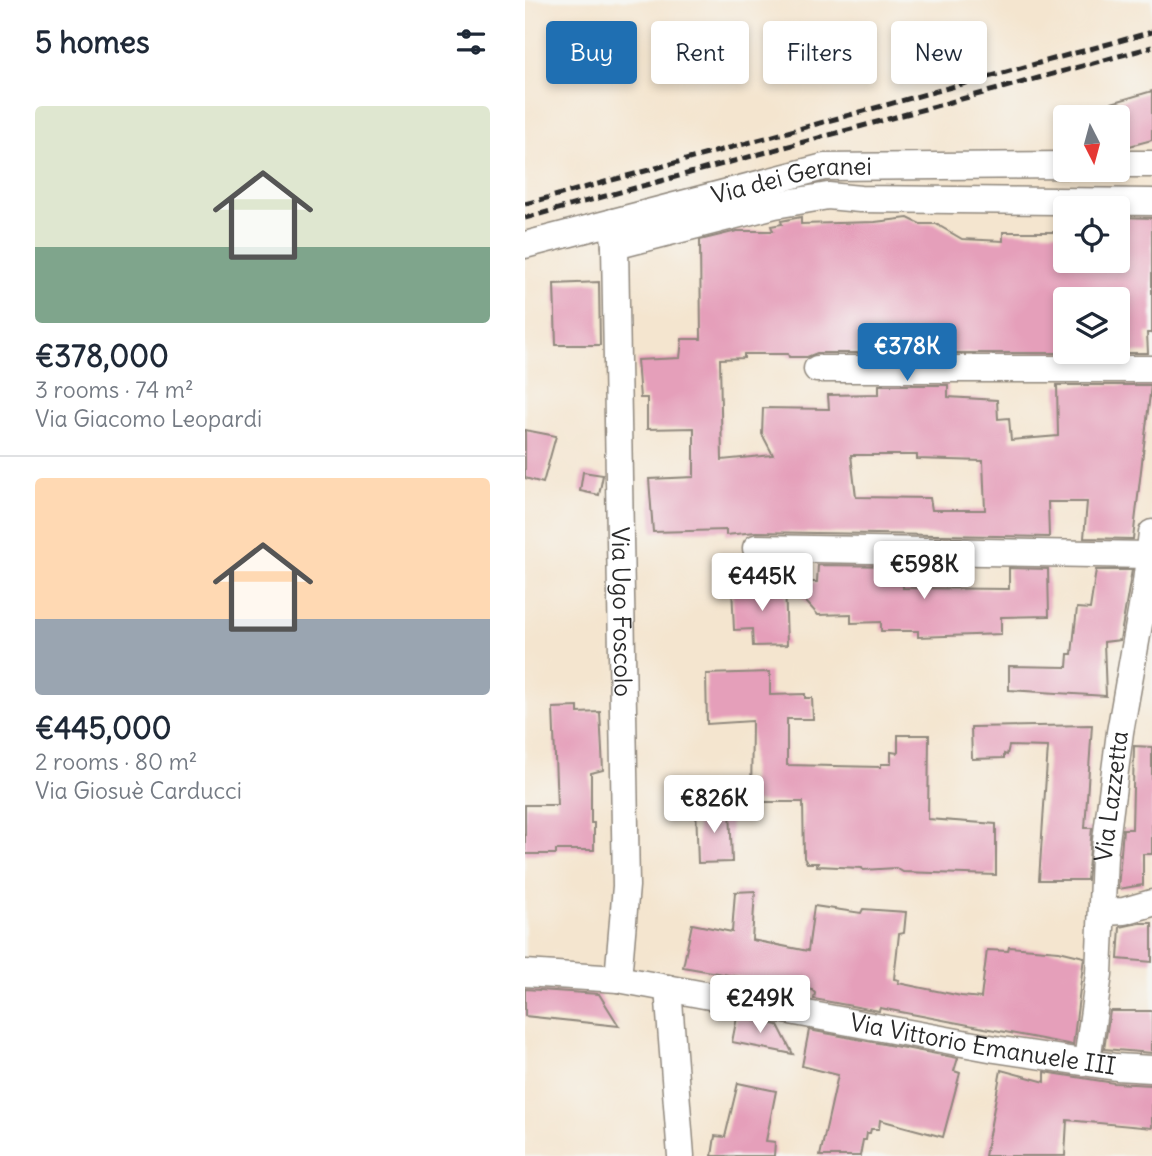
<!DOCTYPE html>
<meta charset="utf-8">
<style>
:root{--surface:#fff;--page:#f6f6f7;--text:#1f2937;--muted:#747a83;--line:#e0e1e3;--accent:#1f6fb2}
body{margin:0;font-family:Delius,sans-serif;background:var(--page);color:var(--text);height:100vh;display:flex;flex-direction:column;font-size:26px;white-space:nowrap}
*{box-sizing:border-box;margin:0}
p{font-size:23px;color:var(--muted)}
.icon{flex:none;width:38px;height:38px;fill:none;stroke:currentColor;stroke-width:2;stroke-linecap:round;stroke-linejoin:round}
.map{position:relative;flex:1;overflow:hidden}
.sheet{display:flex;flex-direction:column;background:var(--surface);width:525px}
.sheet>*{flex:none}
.guide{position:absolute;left:21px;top:21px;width:500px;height:63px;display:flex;gap:14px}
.needle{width:46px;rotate:174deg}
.tools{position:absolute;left:528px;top:105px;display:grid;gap:14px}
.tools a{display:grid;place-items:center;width:77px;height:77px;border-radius:7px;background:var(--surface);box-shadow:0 4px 10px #0003;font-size:35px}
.price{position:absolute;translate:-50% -60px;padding:0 16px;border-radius:7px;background:#fff;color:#222;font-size:23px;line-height:46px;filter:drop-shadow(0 2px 4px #0008)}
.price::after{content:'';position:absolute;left:50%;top:42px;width:21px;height:16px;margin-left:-10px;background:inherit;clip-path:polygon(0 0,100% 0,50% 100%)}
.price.active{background:var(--accent);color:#fff}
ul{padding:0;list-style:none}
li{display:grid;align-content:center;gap:14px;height:371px;padding:0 35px}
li+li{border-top:2px solid var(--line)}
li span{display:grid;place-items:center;height:217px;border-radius:7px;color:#555}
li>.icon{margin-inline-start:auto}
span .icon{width:126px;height:126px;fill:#fffc;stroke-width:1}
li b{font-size:30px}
h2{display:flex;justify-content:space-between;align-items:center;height:84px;padding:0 35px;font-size:30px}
.chip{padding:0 24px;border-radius:7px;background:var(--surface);box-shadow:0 4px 10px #0003;font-size:24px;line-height:63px}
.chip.active{background:var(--accent);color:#fff}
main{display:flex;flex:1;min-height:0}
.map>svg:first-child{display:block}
</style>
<main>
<section class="sheet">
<h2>5 homes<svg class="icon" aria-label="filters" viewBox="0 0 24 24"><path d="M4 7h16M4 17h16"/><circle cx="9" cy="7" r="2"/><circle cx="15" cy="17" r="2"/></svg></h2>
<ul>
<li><span style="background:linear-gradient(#dfe7d0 65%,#7fa58c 0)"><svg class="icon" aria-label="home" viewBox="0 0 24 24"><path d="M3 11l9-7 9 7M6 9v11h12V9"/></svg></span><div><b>€378,000</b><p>3 rooms · 74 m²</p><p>Via Giacomo Leopardi</p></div></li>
<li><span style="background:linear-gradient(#ffd9b3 65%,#9aa5b1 0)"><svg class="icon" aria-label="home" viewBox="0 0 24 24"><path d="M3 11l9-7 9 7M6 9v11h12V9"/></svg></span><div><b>€445,000</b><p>2 rooms · 80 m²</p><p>Via Giosuè Carducci</p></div></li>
</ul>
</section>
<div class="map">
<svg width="627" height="1156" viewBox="0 0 627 1156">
<rect width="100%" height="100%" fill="#f6f6f2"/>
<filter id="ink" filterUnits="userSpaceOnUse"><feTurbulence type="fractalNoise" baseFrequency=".0143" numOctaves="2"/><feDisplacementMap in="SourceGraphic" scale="14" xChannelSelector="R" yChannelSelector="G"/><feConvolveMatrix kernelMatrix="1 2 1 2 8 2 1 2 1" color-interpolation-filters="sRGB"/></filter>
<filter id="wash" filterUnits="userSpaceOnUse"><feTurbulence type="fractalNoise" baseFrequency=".00686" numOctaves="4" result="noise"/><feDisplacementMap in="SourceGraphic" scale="28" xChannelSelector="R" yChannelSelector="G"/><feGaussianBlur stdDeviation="1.57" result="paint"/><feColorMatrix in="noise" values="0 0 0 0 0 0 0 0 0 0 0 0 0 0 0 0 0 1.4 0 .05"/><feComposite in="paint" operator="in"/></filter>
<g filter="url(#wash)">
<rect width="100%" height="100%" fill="#f4e5cf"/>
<g id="blocks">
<g fill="#e59fba" fill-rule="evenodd">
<polygon points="627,91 627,140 597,148 593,136 593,117 557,117 556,112"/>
<path d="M276,217v7l74,-2 33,-4 12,6h16l26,15 41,2v-9h63v29h52v-44l34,1v115h-5l1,20h-331l-10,4h-18l-1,-3h-44v4l-24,1 2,101 51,-5 -11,-21 1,-26 66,1 -1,-14 51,-1v-9h69v12l49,3 1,19 11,-1 2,22 47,-4 -1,-51h94l-18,154 -49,-1 3,-36h-39l1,35 -293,-5 -30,3v-5l-73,2 -4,-53 45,-2v-49l-47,1v-31h-7l-3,-38 43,-2 2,-19h19l-1,-99 37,-9h36l-2,-5 11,-2 -1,-3zM541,299h52v53h-52zM326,455h66v4l66,2 2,49h-53l-2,-12 -74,-1z"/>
<polygon points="74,282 75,345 31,345 29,284"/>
<polygon points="0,430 31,436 18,483 0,478"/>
<polygon points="58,472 78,475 74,495 55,491"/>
<polygon points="293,565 377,566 378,588 484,589 484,568 523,569 524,616 476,617 476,634 393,637 393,631 356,631 356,622 326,623 326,614 293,615 263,582 292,582"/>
<polygon points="571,570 607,570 595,640 579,642 581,696 484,690 484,666 542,667 543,654 547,654 552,608 565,609"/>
<polygon points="260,582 262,645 228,646 227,629 209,630 207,587 228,587 228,583"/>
<polygon points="245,672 245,695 280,694 280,698 287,698 288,719 262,719 262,765 356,767 356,764 366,764 366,752 373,753 373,735 404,735 403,819 471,824 471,875 378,872 371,868 338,870 337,868 292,866 293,863 282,863 279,858 278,802 226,802 227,721 182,724 181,674"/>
<polygon points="53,707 53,713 75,712 78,770 66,773 66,823 69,823 69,850 31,850 31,854 0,854 0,805 32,805 28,708"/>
<polygon points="567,725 560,828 567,828 562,880 514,880 523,747 484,746 482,755 479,754 479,758 447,759 446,727"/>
<polygon points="609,746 627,747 627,854 618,854 618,885 593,889 598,829 607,829"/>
<polygon points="171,807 205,807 207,862 173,863"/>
<polygon points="230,891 227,940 283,951 289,906 336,913 338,909 381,912 379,933 374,934 369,979 374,980 373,983 436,996 456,998 462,950 483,951 484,947 534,951 559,957 548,1045 355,1008 354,1011 289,999 290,993 287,990 158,967 167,924 207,932 210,892"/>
<polygon points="614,923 627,923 627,962 593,959 595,927"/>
<polygon points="0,989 74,994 94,1026 0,1016"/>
<polygon points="585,1011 627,1011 627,1053 579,1049"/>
<polygon points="212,1017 253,1025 268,1054 207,1042"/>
<polygon points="284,1030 433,1058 429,1071 435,1073 418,1137 355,1120 354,1129 346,1129 345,1133 342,1133 341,1140 338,1140 335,1156 295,1156 313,1075 277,1066"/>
<polygon points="476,1070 520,1082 520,1072 589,1083 627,1085 627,1128 542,1120 540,1156 460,1156"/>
<polygon points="213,1083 251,1091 241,1141 250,1142 249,1156 187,1156 190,1136 200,1137"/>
</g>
</g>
</g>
<g filter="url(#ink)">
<use href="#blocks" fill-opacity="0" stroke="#90887d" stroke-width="2"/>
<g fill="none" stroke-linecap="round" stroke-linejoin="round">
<g stroke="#90887d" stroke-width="29">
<g id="minor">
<polyline points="593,164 627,164"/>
<path id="s1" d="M88,222l2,24 11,640 -8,93"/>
<path id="s2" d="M0,245l299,-78 242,-2"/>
<polyline points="90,246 250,205 303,196 335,199 627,202"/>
<polyline points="292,369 627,369"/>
<polyline points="231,548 624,555"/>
<polyline points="578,912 599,911 627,903"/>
<path id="s3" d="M0,973l93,6 377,70 121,18 36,2"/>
<polyline points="143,988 156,1156"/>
<path id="s4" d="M562,1061l12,-87 5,-118 16,-124 25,-142 7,-57"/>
</g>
</g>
<use href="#minor" stroke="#fff" stroke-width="26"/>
<g stroke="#2b2b2b" stroke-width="5" stroke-dasharray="10 5" stroke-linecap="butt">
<polyline points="0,204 627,32"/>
<polyline points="0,218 627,47"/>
</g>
</g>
</g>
<g text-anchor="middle" stroke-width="7" stroke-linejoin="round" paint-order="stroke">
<g font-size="24" fill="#2b2b2b" stroke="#f6f6f2">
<text dy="8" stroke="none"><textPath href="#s2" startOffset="275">Via dei Geranei</textPath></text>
<text dy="8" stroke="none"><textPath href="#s1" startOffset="390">Via Ugo Foscolo</textPath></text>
<text dy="8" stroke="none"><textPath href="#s4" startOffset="266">Via Lazzetta</textPath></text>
<text dy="8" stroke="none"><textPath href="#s3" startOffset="464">Via Vittorio Emanuele III</textPath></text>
</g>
</g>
</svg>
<div class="tools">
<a><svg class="needle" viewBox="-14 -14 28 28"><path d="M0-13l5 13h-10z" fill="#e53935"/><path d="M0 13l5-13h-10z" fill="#747a83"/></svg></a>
<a><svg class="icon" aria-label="locate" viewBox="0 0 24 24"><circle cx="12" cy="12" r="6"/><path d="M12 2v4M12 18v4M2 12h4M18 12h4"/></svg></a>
<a><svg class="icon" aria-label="layers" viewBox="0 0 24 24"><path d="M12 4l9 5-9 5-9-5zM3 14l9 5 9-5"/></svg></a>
</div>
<b class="price active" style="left:382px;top:383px">€378K</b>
<b class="price" style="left:399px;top:601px">€598K</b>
<b class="price" style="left:237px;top:613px">€445K</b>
<b class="price" style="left:189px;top:835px">€826K</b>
<b class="price" style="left:235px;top:1035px">€249K</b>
<div class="guide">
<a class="chip active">Buy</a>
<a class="chip">Rent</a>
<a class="chip">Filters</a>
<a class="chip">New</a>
</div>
</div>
</main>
